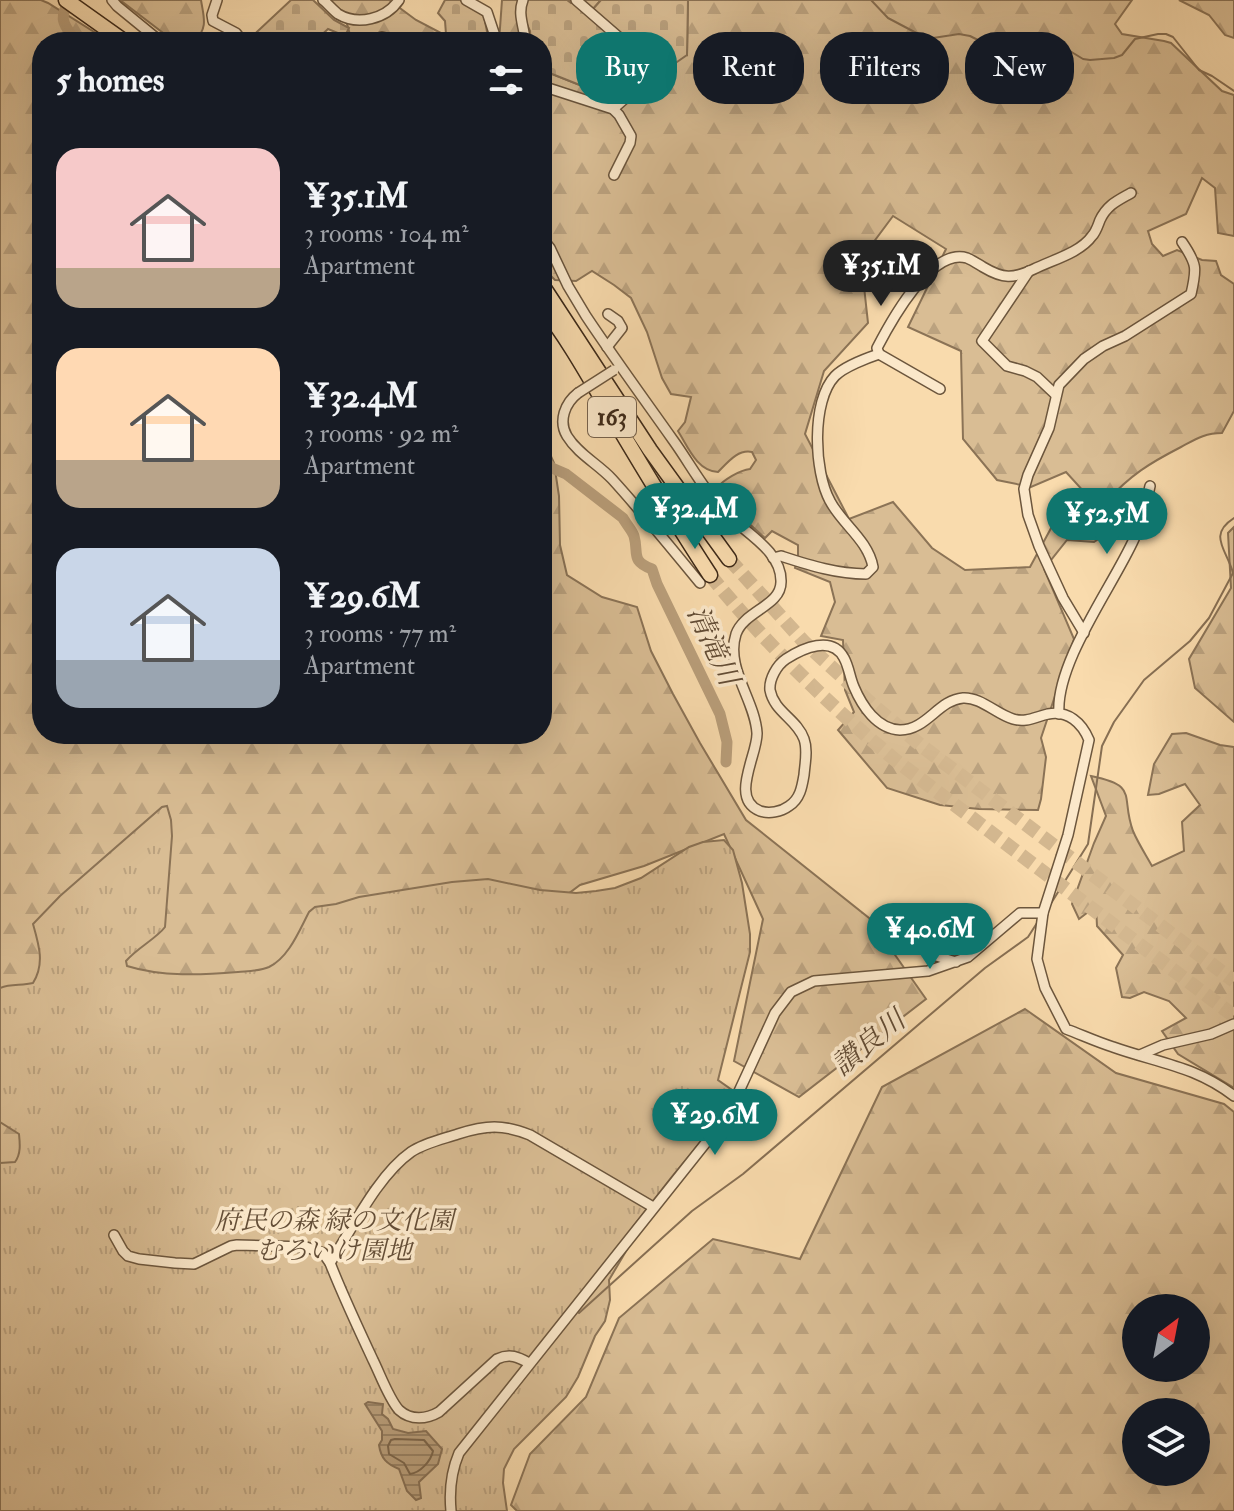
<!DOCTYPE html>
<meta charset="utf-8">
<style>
:root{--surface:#171b24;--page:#20242c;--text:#f1f3f6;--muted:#9ea1a6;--accent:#0f766e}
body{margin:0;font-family:"IM FELL Double Pica","Noto Serif JP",serif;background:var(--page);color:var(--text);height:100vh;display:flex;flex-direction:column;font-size:30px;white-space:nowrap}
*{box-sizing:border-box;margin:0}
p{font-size:26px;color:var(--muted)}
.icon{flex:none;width:44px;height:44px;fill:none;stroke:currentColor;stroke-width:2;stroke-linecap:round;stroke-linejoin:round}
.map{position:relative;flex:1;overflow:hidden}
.drawer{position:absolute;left:32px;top:32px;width:520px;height:712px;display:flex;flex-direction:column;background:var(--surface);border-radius:32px;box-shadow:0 8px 32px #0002}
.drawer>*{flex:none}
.top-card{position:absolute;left:576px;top:32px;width:538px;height:72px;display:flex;gap:16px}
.needle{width:52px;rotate:32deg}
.tools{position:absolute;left:1122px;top:1294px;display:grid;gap:16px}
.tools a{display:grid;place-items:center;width:88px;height:88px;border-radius:50%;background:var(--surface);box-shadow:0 8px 32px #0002;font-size:40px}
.price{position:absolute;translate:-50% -68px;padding:0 18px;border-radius:28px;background:var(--accent);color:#fff;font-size:26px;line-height:52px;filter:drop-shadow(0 2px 4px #0008)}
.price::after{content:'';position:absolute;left:50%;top:48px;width:24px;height:18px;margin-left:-12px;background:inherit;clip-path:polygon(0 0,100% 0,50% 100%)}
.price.selected{background:#222;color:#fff}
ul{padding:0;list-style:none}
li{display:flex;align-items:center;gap:24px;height:200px;padding:0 24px}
li span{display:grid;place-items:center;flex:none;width:224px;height:160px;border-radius:24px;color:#555}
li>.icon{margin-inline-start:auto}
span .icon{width:96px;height:96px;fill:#fffc;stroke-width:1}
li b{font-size:34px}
h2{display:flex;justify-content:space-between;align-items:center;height:96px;padding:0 24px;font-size:34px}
.tag{padding:0 28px;border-radius:32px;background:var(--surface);box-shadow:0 8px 32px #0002;font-size:28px;line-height:72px}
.tag.selected{background:var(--accent);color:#fff}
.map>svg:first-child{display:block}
</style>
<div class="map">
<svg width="1234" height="1511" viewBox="0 0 1234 1511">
<defs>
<pattern id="forest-firs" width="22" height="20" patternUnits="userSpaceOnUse" patternTransform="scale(2)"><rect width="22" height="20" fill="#d9bd94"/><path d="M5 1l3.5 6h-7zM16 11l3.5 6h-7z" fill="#bba27f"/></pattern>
<pattern id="cemetery-stones" width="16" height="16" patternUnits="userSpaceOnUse" patternTransform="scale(2)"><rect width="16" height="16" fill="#d9bd94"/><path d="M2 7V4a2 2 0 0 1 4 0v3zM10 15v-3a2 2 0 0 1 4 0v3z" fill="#bba27f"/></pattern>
<pattern id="park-tufts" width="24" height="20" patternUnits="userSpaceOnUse" patternTransform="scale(2)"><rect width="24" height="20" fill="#d9bd94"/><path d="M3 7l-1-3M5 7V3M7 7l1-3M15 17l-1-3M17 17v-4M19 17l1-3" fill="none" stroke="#bba27f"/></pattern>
<pattern id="water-rules" width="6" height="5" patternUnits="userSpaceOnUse" patternTransform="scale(2)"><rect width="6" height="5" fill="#b99e7a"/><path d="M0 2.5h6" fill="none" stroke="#988163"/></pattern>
</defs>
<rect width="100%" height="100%" fill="#f9dbad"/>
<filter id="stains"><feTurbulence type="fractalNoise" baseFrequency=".0025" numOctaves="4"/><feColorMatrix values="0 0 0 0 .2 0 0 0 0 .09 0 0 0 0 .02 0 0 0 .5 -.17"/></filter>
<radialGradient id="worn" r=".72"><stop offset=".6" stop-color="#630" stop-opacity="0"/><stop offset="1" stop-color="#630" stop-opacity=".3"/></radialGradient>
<g fill="url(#forest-firs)" stroke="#8b7356" stroke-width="2" fill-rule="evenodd">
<polygon points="0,0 41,0 48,3 110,42 42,42 42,734 542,734 542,436 554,463 559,496 560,545 567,575 602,597 637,607 651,651 673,694 700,743 746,820 869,918 926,999 799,1097 734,1061 763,919 724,834 644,866 580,885 544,912 0,1511"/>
<path d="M120,0h81c3,19 7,26 -6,42h-20z"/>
<polygon points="329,0 389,0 416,20 458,42 405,42 404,38 385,34 384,42 352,42 344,13"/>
<polygon points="502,0 527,0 522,13 530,31 531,42 499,42"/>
<path d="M567,0h34l-8,9 94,46 1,-55h444l-17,24 7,10 42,7 7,2 51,48 12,4v141l-16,-3 -3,-45 -13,-10 -16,36 -38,17 4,13 11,12 14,-6 25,10 14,1 5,14 13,9v127l-12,22c-17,0 -26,6 -41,14 -31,16 -51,28 -75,55l5,12 2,15 -19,13 -27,-2 -23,29 30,70 -33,99 5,19 -5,42 -3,11 -59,-1 -39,-4 -53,-17 -49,-58 16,-18 -9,-22 -2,-50 -22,-4 14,-34 -5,-20 -35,-14 3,-13v-10l-26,-14 -7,7 -41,-37 -7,-13c6,-8 23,-18 33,-19l6,-9 -4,-8c-14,-3 -24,10 -34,20 -21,-1 -30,-25 -40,-41l7,-9 6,-25 -20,-3 -9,-16 -15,-46 -16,-34 -17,-13 -22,-14 -16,10 -21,-1 -13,-13v-197l78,31 6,-9 8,-32 3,-3zM893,216l53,33 -38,78 53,24 2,88 34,41 34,7 35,-15 21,23 -31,24 -26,48 -65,3 -33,-22 -39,-46 -44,17 -44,-85 19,-63 44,-48 -7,-64z"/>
<polygon points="1179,0 1234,0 1234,38 1225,35 1209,15"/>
<polygon points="1234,527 1234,722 1195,688 1189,659 1231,588 1228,533"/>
<path d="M1186,733l34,12 14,2v341l-56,-34 -16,-23 24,-13 -17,-17 -25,-9 -14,6 -8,-1 -6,-29 7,-13 -26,-29 -1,-20 -17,13 -7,-15 22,-61 12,-27 -15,-40c49,10 29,20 42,55 5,12 13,24 19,35l32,-15 -2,-29 18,-17 -15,-21 -26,10 -11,1 6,-31 18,-30z"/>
<path d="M1025,1009l91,64 108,31 10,8v399h-717l-6,-6 19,-51 56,-57 33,-79 94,-79 87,20 82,-172zM1136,1308h60v60h-60zM1136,1412h60v60h-60z"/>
</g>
<g fill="url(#cemetery-stones)" stroke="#8b7356" stroke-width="2">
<polygon points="291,0 313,0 334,20 349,28 345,36 328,29 314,42 246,42"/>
<polygon points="445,0 460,0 484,16 489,42 452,41 446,34 445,21 438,13"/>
<polygon points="527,0 567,0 571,3 574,1 637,56 634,60 646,69 626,91 620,101 542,70 542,42 531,42 530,31 522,13"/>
<polygon points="601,0 688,0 687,55 661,73 659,68 593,9"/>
</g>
<path fill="url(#park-tufts)" stroke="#8b7356" stroke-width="2" d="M167,806l4,14 1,16 -7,91c-8,11 -28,21 -39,34l1,5c35,11 75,9 111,6 10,-1 22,-1 31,-5 20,-10 30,-36 40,-55l6,-5 21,-3 23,-7 93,-15 36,-3 52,11 36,3 20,-2 19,-3 26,-10 48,-31 14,-5 21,-2 9,10 9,33 8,51v18l-32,128 14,10 -4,14 -10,17 -47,57 -39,50v13l-23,39 1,20 -5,21 -10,15 -17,41 -12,20 -52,52 -10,20 -1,14 4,28h-507v-348l15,-1c6,-8 5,-18 4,-28l-19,-12v-134c11,-5 21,-2 33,-5 12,-19 6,-38 0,-59l27,-28 102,-89z"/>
<path fill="url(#water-rules)" stroke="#876f53" stroke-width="2" d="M368,1402l15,2 -1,10 6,5 5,10 15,4 18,-2 16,18 -4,15 -19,18 2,16 -5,2 -9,-9 -8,-22c-12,-5 -18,-10 -20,-24l3,-5v-9l-17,-27z"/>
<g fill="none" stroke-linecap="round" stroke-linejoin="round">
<path stroke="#7b6449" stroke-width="2" d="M395,1439l29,1 9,11c-2,10 -13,22 -23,23l-6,-11 -15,-9 -1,-8 3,-6z"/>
<g stroke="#876f53" stroke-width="2">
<polyline points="871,0 888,18 924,37 933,38 959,34 970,36 990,46 1002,50 1057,43 1083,59 1090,60 1114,58 1122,55 1135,39 1158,34 1166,34 1173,37 1199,70 1212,76 1234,91"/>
<path d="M1050,905l38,-61 14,-98 12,-24 30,-42 46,-39 19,-23 24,-45c-6,-23 -26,-38 1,-55"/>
<polyline points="579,1313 692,1211 743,1174 985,968 1028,937 1037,923"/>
</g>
<g stroke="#b99e7a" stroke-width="11">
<path d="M69,0c-11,21 -5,24 7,42"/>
<path d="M542,458l10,10 14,6 57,44c3,6 9,12 11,18 5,17 -4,25 18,33l5,15 63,130 7,28 -1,20"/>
</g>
<g stroke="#d3b78f" stroke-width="14" stroke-dasharray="14 7" stroke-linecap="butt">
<polyline points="729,559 804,642 875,707 923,747 1234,981"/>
<path d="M710,575c55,68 117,128 184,184l340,257"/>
</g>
<g stroke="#6c563d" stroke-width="12">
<g id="minor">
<polyline points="112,0 117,6 161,42"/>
<polyline points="217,0 212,15 213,21 236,33 243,42"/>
<path d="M323,0c5,4 10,10 15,14 20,12 48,5 61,-14"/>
<polyline points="466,0 487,12 497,42"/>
<path d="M523,0c-6,15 2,28 2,42"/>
<polyline points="576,0 652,66 654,73 613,109"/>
<polyline points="365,42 382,37 400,42"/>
<polyline points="542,86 613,109 619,115 631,136 630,143 614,175"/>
<path d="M542,238l8,10 18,38 18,30c28,42 58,83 87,124 16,22 30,49 49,69 19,22 60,40 59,73 0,24 -37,29 -45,52 -11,34 19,66 21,99 1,21 -28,66 3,78 9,3 21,1 29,-5 11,-7 13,-19 15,-31 1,-12 4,-25 0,-36 -7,-20 -30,-27 -34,-49 -1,-11 7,-25 16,-31 17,-11 46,-24 58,-1 5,9 6,20 10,29 8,19 23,42 46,43 27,0 38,-30 63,-32 18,-1 33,16 50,21 13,4 22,-2 35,-5 20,-4 34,9 41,26l-21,95 -25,78 -6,46 8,29 21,41c16,6 31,13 47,18 45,16 82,19 121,49"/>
<polyline points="1029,271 982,341 1007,366 1025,371 1037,377 1056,395"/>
<polyline points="607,347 622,328 618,321 608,314"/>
<path d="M879,354l-2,-6c13,-25 54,-101 90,-90 5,2 11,6 16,9 20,12 30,12 51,2 18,-9 46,-16 58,-33 4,-4 6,-11 8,-16 7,-15 17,-19 31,-27"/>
<polyline points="879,354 940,389"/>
<path d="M578,393c-13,10 -20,28 -11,43 11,18 31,28 45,43 31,34 59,69 88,104"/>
<path d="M773,558l8,-2c28,9 55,18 85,18l7,-7c-5,-27 -31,-43 -43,-66 -16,-29 -19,-100 5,-125 9,-9 32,-18 44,-22"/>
<path d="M1084,633l-21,-35 -24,-52 -11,-31 -4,-26 4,-14 21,-47 10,-43 25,-26 19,-13 22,-10 66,-42c6,-26 6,-30 -9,-52"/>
<path d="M1059,714c-4,-51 54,-128 75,-175 8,-17 12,-34 16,-53"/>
<polyline points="920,947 933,955 956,962"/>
<polyline points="1140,1055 1163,1045 1211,1034 1234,1024"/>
<path d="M114,1235l9,16 5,5 11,3 36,4 19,1 37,-18 6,-1 69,2 17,6 7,10c13,33 28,65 43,97 7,14 16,39 26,50 12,11 28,9 40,2l58,-53c13,-6 21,-2 32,4"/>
<path d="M330,1263c22,-34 48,-88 81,-111 13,-9 32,-13 47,-18 28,-9 45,-10 72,1l123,72"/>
<path d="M451,1511c-2,-21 0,-39 8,-58l257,-323 19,-30 40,-87 16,-21 23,-11 114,-10 40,-14 52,-44h23"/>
</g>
</g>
<g stroke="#3d2918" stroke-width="17">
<g id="highway">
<polyline points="66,0 125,42"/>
<polyline points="542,285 650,450 729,559"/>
<path d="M542,306c27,34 48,73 70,110 32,54 64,107 98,159"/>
</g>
</g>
<use href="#minor" stroke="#fbe8ca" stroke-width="9"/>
<use href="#highway" stroke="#f9dbad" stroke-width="14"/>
<g stroke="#6c563d" stroke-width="12" stroke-linecap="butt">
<polyline id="minor-bridge" points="578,393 614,370"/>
</g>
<use href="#minor-bridge" stroke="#fbe8ca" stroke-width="9"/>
</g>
<g text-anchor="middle" stroke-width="7" stroke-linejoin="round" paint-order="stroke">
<rect fill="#fbe8ca" stroke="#76624d" stroke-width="2" x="588" y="397" width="48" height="40" rx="6"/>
<g font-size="24" font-weight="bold" fill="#3d2918">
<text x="612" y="425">163</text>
</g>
<g font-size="26" font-style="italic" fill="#644e37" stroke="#fbe8ca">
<text x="334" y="1229">府民の森 緑の文化園<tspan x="334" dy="30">むろいけ園地</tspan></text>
</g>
<g font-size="28" font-style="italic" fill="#624c35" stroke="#fbe8ca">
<text transform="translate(714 645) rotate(65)" y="10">清滝川</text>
<text transform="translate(868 1042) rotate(-39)" y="10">讃良川</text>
</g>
</g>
<rect width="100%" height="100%" filter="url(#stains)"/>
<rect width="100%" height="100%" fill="url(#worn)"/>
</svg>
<div class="tools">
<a><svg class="needle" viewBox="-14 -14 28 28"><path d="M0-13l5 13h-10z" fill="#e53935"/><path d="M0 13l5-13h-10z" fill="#9ea1a6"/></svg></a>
<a><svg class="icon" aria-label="layers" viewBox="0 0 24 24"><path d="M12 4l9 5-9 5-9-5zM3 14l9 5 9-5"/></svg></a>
</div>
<b class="price selected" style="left:881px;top:308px">¥35.1M</b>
<b class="price" style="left:695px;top:551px">¥32.4M</b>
<b class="price" style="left:1107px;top:556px">¥52.5M</b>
<b class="price" style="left:930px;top:971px">¥40.6M</b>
<b class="price" style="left:715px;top:1157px">¥29.6M</b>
<div class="top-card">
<a class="tag selected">Buy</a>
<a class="tag">Rent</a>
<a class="tag">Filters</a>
<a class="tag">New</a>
</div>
<section class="drawer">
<h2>5 homes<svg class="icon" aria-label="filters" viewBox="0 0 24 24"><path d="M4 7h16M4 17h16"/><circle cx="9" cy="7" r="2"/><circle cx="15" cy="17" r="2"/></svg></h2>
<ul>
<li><span style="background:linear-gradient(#f6c9c9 75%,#b9a48a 0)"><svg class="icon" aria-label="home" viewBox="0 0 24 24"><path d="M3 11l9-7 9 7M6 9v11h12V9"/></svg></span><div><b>¥35.1M</b><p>3 rooms · 104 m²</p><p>Apartment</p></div></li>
<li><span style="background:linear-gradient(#ffd9b3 70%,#b9a48a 0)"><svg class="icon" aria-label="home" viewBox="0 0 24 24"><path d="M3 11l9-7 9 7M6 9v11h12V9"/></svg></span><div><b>¥32.4M</b><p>3 rooms · 92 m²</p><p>Apartment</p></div></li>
<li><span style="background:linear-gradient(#c9d6e8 70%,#9aa5b1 0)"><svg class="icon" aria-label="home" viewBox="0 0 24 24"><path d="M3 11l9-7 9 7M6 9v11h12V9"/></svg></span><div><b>¥29.6M</b><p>3 rooms · 77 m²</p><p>Apartment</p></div></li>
</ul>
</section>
</div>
